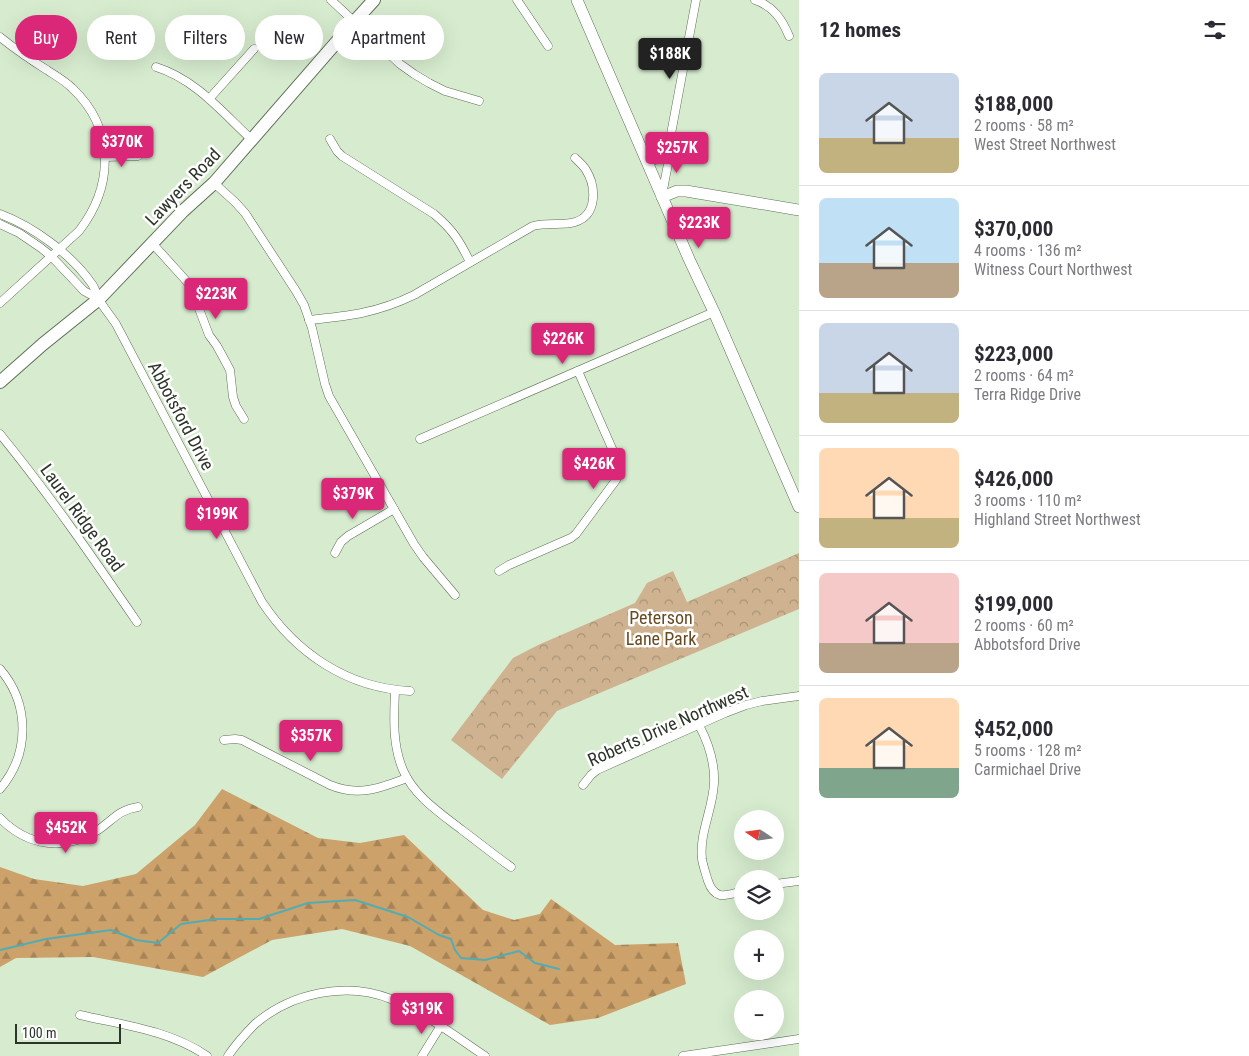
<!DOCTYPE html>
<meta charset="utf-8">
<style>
:root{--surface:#fff;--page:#f7f7f7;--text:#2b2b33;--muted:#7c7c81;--line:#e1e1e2;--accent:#db2777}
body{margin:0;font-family:"Roboto Condensed",sans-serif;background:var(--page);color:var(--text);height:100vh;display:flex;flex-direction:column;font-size:19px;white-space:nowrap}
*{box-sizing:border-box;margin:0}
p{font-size:16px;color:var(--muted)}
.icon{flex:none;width:28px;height:28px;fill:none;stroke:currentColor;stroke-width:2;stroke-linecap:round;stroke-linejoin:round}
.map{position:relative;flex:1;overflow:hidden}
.drawer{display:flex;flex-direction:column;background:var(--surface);width:450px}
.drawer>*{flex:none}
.hud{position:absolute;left:15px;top:15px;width:475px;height:45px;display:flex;gap:10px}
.needle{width:32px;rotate:283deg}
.fabs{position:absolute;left:734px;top:810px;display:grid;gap:10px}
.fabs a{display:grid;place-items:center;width:50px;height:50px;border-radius:50%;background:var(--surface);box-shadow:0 5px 20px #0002;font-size:25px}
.scale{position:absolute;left:15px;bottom:12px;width:106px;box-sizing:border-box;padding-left:5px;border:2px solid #2d352a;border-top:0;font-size:14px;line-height:18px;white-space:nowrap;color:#2d352a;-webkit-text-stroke:4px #fff;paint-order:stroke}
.price{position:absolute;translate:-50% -42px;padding:0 11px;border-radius:5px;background:var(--accent);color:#fff;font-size:16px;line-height:32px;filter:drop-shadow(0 1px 2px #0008)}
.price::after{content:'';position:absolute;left:50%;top:30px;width:15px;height:11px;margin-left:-8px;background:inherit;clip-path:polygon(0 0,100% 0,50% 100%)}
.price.active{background:#222;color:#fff}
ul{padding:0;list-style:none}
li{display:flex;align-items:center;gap:15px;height:125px;padding:0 20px}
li+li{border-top:1px solid var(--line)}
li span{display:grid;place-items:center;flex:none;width:140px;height:100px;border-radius:8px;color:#555}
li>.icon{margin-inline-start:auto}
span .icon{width:60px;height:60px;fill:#fffc;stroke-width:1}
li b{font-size:21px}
h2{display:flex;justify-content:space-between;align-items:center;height:60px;padding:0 20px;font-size:21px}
.pill{padding:0 18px;border-radius:22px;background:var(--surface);box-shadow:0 5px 20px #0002;font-size:18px;line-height:45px}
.pill.active{background:var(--accent);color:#fff}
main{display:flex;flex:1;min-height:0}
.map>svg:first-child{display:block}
</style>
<main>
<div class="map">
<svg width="799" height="1056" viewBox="0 0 799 1056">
<defs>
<pattern id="forest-firs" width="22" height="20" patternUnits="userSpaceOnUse" patternTransform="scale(1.25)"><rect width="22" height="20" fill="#cca16a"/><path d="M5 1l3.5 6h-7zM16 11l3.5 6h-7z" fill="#a68457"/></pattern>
<pattern id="park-crowns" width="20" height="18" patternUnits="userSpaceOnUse" patternTransform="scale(1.25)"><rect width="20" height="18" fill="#cfb390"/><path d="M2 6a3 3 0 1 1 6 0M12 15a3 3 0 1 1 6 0" fill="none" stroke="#a89276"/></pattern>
</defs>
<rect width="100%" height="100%" fill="#d7eccf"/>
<polygon fill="url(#forest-firs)" points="222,789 318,838 360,843 404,835 483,910 514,920 540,914 551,899 615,945 678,943 686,984 598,1018 550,1025 410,946 342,929 272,940 203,977 93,957 16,958 0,967 0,867 34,879 83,886 136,874 195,825"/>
<polygon fill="url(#park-crowns)" points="799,553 799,609 557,711 502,779 451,740 513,658 538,645 635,603 647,583 673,571 687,602"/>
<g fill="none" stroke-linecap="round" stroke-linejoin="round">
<polyline stroke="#51adb4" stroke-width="2" points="0,950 46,939 111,930 136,940 158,943 181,924 216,919 259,919 308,903 355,900 408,917 439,935 451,939 455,950 461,958 485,960 519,951 535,963 559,969"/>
<g stroke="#5d6f56" stroke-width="9">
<g id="street">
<polyline points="331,0 400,64 414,74 429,83 445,91 479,101"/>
<polyline points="517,0 548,46"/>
<path d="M755,0c18,6 27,19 34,36"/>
<path d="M0,37c15,12 31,23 47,33 9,6 18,11 25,18 43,40 42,98 7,143l-79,72"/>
<path d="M156,67c39,12 66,45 95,72"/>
<polyline points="209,99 254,49"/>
<path d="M330,139l7,12 5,5 92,58c19,16 25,26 36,48"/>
<polyline points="105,157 138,156"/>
<polyline points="647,163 665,156 668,150 696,0"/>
<polyline points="214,183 235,202 245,213 296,291 304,305 312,328 325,384 329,396 414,544 423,557 455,595"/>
<polyline points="662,195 668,164 668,152"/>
<path d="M0,214c34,13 71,40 92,70 3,4 4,9 6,14 5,9 12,17 18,26l146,278c34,51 85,86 148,89"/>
<polyline points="0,224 19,233 41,248 51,256 84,291 99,299"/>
<polyline points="152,243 190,285 209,335 217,346 230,370 233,397 236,406 244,419"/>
<path d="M309,320c40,-4 68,-7 105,-25l119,-69c15,-4 30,0 42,-4 23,-7 21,-36 11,-52 -3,-5 -7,-8 -11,-12"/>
<path d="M0,434c49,60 93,124 137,188"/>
<polyline points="420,439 714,312"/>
<polyline points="335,553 341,542 348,536 394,509"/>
<polyline points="499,571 509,565 571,538 576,534 616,480 618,474 618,462 578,371"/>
<path d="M0,669c30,35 30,85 0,120"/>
<path d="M395,690c-1,27 -3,54 8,80 11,26 37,43 59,60 16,12 32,25 49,37"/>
<path d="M699,725c10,19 16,37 15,58 -1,26 -15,50 -12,76 1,7 4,15 6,22 2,6 5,12 12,14 7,1 16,-2 22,-4"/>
<path d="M224,740l11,-1 7,1 88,45c29,12 50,3 77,-7"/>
<polyline points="583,785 591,775 597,770 725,713 746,705 762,701 799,696"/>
<path d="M0,818c27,28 65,34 98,12 15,-10 20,-20 40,-23"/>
<polyline points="775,884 799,881"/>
<path d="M80,1015c43,10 89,15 127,41"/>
<path d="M228,1056c8,-12 17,-22 27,-32 36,-31 91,-43 136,-25 33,13 64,37 94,57"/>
<polyline points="422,1056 440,1027"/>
<polyline points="683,1056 799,1039"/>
</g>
</g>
<g stroke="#5d6f56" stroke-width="12">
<g id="secondary">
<polyline points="577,0 689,259 714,312 799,507"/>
<polyline points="662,197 677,191 686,191 799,210"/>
</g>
</g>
<g stroke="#5d6f56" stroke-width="14">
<polyline id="primary" points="0,382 43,344 99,299 183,211 214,183 354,22 374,0"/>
</g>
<use href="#street" stroke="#fff" stroke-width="8"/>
<use href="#secondary" stroke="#fff" stroke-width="11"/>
<use href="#primary" stroke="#fff" stroke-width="12"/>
</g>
<g text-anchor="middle" stroke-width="5" stroke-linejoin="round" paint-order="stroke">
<g font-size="18" fill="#2d352a" stroke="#fff">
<text transform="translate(183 187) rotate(-46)" y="6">Lawyers Road</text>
<text transform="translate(181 416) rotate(62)" y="6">Abbotsford Drive</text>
<text transform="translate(82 518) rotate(54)" y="6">Laurel Ridge Road</text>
<text transform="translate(668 726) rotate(-24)" y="6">Roberts Drive Northwest</text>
</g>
<g font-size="18" fill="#684920" stroke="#fff">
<text x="661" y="624">Peterson<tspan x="661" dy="21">Lane Park</tspan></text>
</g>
</g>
</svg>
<div class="fabs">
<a><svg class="needle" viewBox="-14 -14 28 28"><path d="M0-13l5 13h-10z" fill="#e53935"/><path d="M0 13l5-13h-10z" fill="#7c7c81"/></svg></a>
<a><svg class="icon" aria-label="layers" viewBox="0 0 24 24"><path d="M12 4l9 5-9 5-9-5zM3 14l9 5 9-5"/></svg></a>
<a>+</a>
<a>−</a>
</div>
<div class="scale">100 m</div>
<b class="price active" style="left:670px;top:80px">$188K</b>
<b class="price" style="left:122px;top:168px">$370K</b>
<b class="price" style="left:677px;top:174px">$257K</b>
<b class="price" style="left:699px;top:249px">$223K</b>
<b class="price" style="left:216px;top:320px">$223K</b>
<b class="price" style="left:563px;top:365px">$226K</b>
<b class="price" style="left:594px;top:490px">$426K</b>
<b class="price" style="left:353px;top:520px">$379K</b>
<b class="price" style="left:217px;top:540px">$199K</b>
<b class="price" style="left:311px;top:762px">$357K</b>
<b class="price" style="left:66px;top:854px">$452K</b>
<b class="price" style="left:422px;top:1035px">$319K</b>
<div class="hud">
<a class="pill active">Buy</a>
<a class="pill">Rent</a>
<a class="pill">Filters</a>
<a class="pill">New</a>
<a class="pill">Apartment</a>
</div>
</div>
<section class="drawer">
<h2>12 homes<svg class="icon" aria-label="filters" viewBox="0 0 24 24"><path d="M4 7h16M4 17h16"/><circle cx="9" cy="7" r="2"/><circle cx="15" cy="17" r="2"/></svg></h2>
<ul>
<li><span style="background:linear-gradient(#c9d6e8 65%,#c2b280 0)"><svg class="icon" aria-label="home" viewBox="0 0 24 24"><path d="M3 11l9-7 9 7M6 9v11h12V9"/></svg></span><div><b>$188,000</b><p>2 rooms · 58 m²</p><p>West Street Northwest</p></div></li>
<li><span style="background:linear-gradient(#bfe0f5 65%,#b9a48a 0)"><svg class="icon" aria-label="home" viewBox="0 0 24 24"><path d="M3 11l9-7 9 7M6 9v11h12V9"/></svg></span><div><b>$370,000</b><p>4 rooms · 136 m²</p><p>Witness Court Northwest</p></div></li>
<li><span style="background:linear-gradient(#c9d6e8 70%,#c2b280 0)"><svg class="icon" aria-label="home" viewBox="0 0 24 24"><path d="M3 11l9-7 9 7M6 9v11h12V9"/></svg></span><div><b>$223,000</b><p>2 rooms · 64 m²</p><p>Terra Ridge Drive</p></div></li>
<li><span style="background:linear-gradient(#ffd9b3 70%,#c2b280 0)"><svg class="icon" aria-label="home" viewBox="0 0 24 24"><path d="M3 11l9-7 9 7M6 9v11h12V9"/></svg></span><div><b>$426,000</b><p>3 rooms · 110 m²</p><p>Highland Street Northwest</p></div></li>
<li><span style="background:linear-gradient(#f6c9c9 70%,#b9a48a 0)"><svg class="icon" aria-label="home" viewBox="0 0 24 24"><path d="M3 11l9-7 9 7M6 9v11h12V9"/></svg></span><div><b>$199,000</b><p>2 rooms · 60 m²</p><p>Abbotsford Drive</p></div></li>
<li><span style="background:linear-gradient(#ffd9b3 70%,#7fa58c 0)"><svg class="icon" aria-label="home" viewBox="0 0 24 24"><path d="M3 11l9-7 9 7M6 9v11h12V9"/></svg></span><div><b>$452,000</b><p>5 rooms · 128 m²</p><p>Carmichael Drive</p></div></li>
</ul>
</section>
</main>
